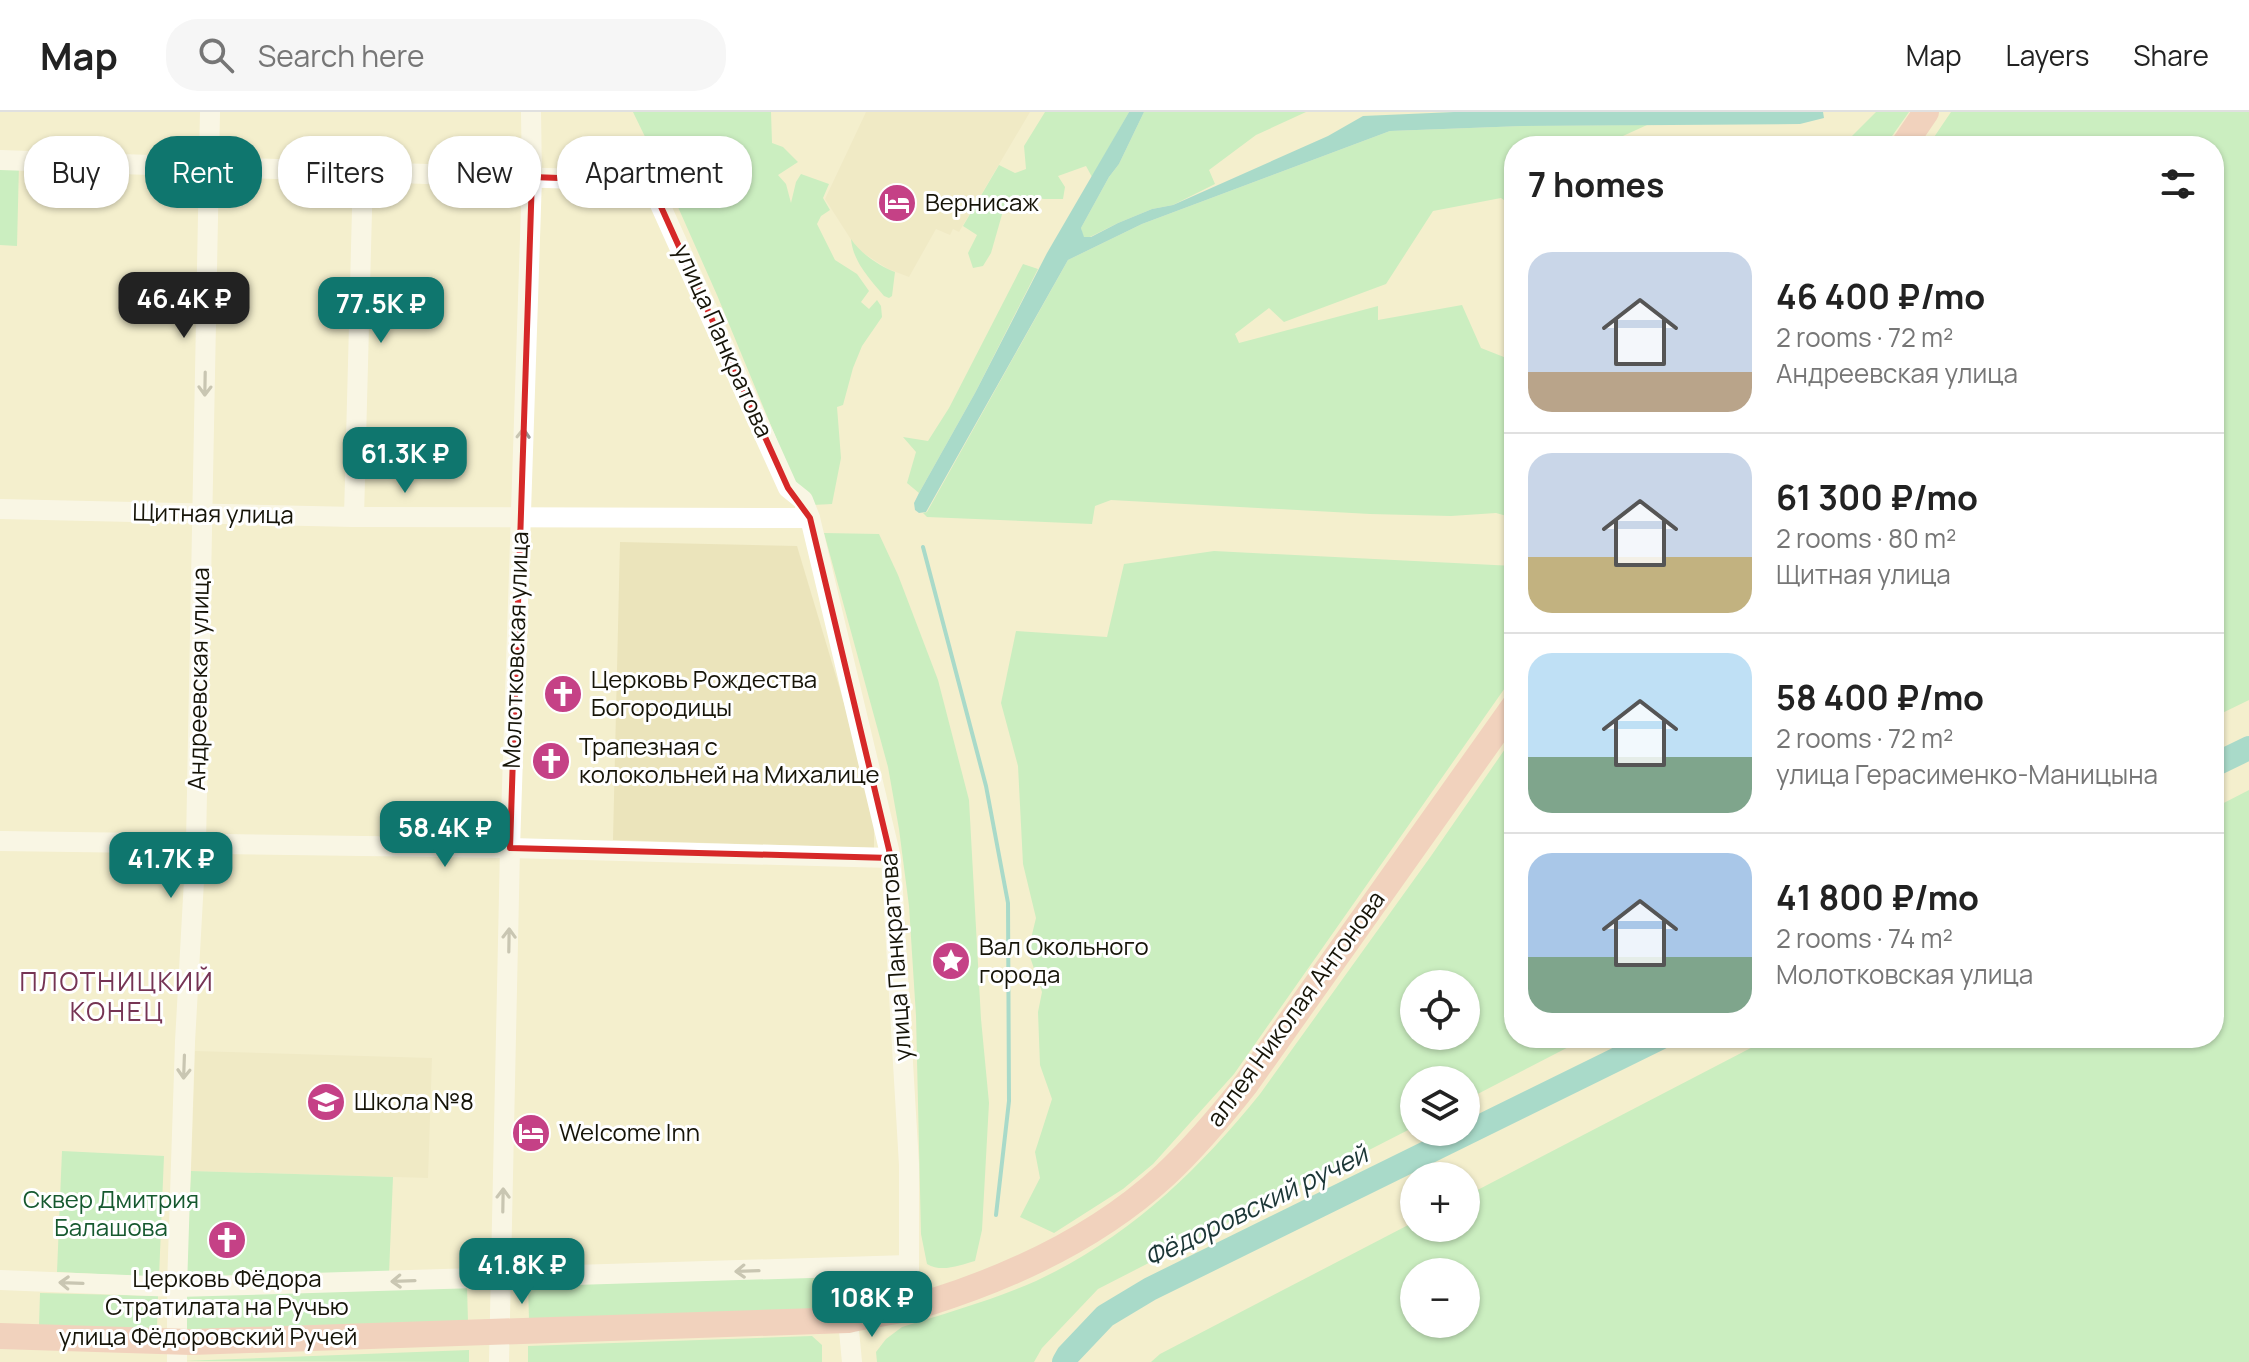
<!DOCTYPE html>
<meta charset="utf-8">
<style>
:root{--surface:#fff;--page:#f6f6f6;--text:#222;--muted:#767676;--line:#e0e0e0;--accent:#0f766e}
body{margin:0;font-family:Manrope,sans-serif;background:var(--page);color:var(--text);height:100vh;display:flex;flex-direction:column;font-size:30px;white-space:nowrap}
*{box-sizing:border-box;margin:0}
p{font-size:26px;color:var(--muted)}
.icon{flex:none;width:44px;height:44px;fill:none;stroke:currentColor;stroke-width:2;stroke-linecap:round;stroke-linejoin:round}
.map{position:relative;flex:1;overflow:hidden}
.details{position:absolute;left:1504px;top:24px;width:720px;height:912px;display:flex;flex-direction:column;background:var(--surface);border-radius:32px;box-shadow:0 2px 6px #0004}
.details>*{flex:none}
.guide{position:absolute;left:24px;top:24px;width:760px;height:72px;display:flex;gap:16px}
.tools{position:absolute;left:1400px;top:858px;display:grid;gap:16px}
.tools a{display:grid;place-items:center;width:80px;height:80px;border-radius:50%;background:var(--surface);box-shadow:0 2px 6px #0004;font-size:40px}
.price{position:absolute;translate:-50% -68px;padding:0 18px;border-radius:16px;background:var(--accent);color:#fff;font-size:26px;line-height:52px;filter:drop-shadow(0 2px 4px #0008)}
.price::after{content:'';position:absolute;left:50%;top:48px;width:24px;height:18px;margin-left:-12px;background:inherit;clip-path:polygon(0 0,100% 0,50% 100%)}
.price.on{background:#222;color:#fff}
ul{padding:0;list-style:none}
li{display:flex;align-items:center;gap:24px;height:200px;padding:0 24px}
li+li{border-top:2px solid var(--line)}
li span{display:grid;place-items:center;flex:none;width:224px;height:160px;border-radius:24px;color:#555}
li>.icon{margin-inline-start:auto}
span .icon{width:96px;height:96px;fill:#fffc;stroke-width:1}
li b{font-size:34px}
h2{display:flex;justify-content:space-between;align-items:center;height:96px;padding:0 24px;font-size:34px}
.pill{padding:0 28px;border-radius:32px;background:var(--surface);box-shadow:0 2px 6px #0004;font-size:28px;line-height:72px}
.pill.on{background:var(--accent);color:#fff}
header{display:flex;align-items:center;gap:48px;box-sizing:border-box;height:112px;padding:0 40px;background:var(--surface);border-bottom:2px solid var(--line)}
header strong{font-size:38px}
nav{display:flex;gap:44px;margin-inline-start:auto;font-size:28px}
.search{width:560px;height:72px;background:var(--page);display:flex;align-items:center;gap:20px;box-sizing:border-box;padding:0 28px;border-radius:32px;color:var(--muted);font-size:30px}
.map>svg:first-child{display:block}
</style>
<header>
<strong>Map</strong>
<div class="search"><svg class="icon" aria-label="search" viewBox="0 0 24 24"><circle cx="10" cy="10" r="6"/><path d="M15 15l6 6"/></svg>Search here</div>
<nav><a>Map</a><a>Layers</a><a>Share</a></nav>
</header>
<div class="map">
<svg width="2249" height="1250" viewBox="0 0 2249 1250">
<rect width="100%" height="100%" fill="#f4efcd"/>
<g fill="#ebe4bb">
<polygon points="866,0 1030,0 959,120 953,117 950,123 936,117 909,165 888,157 857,137 825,87"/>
<polygon points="620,430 797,434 874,691 874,736 613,728"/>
<polygon points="195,939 432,946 428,1066 191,1059"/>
</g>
<g fill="#99eeaf" fill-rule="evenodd">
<polygon points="633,0 771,0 772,31 783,35 798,50 778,63 786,72 791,91 796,70 801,62 829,72 823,86 830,98 821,104 817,112 835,148 857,162 869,179 861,190 869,197 877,188 881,194 882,205 862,234 853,256 843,293 837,295 841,346 832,392 813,393 793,367 717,183 666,68"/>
<polygon points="1045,0 1129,0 1092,65 1086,54 1058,64 1065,75 1063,87 1044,87 1027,84 1011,90 1003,99 991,141 983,154 973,156 968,141 977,123 963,114 999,53 1015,61 1026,57 1024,34"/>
<polygon points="1144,0 1306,0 1256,23 1209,58 1215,72 1173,93 1152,97 1118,111 1090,125 1083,125 1081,116 1109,65 1119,52"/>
<polygon points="1876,0 1909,0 1885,34 1842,34"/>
<polygon points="1951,0 2249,0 2249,588 2214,605 2214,34 1928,34"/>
<polygon points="1647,13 1601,34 1514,34 1514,95 1501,86 1433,99 1386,172 1284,210 1269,196 1235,222 1239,231 1378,194 1378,208 1462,193 1481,236 1514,249 1514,406 1496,401 1451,404 1370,402 1111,388 1095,394 1092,412 927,405 923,401 927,400 1068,148 1142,112 1390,19 1523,14"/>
<polygon points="0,52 19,52 17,134 0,133"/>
<path d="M851,127c9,14 28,27 44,33l-3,24 -3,2 -5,-2c-14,-17 -31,-34 -33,-57z"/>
<polygon points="1023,152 1038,157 975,281 919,381 907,371 916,340 903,325 928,329 949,296"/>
<path d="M824,421l55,1 19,41 40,105 31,120 12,219 8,84 -7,127 -7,31c-15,4 -33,12 -48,3l-6,-30 -5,-218 -7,-110 -10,-77 -11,-62z"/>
<polygon points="1214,439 1514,454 1514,563 1234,962 1153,1052 1123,1077 1054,1121 1020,1105 1040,1066 1035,1040 1052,987 1040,953 1038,900 1042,880 1028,839 1036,806 1023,752 1018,654 1001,591 1016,519 1107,525 1124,452"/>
<path d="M1514,624v302h72l-120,62v-20h-52v47l-316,162 -56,59 -8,14h-157l-1,-10 10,-13 16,-12c45,-14 91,-27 134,-46 92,-43 161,-109 224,-187l171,-238zM1414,872h52v52h-52z"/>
<path d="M2249,678v572h-1098l9,-8 254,-132v6h52v-32l304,-158h444v-230zM1414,1160h52v52h-52z"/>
<polygon points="62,1039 164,1044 159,1165 57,1160"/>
<polygon points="191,1059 393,1065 389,1162 185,1166"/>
<polygon points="828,1164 839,1175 839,1188 829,1199 529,1208 528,1173"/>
<polygon points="467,1174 468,1210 185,1219 184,1183"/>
<polygon points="40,1181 158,1184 157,1217 39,1214"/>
<polygon points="812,1224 822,1233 822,1250 528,1250 528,1234"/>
<polygon points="469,1238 469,1250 182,1249"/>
</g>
<polygon fill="#4ec2c4" points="1129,0 1144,0 1119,52 1109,65 1081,116 1084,125 1091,125 1118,111 1152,97 1173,93 1328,24 1363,4 1454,0 1823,0 1824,6 1800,12 1523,14 1390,19 1142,112 1068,148 926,400 919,401 915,398 914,391 919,381 975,281 1047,141"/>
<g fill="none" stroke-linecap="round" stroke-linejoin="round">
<polyline stroke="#4ec2c4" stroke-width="4" points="923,435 986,674 1008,791 1009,989 996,1103"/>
<g stroke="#4ec2c4" stroke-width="24">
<polyline points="2214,653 2249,636"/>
<polyline points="1064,1250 1068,1243 1105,1204 1150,1177 1660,926"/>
</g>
<g stroke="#fff" stroke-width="20">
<polyline points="0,48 641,69 653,77 788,376 803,388 810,406 891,746 909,1053 909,1195"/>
<polyline points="0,397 354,405 810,406"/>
<polyline points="354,405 363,60"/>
<polyline points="0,729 510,736 891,746"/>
<polyline points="0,1168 177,1175 909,1153"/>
<polyline points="848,1208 852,1250"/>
<polyline points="177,1250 177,1175 185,930 196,732 210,0"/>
<polyline points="499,1250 510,736 532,65 531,0"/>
</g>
<g stroke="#edb0a8" stroke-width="26">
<polyline points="1903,34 1926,0"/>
<path d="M0,1224l191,6 657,-22c27,-6 57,-9 83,-18 85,-27 169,-67 234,-127 30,-28 56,-59 81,-91l268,-378"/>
</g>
</g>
<defs><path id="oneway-shaft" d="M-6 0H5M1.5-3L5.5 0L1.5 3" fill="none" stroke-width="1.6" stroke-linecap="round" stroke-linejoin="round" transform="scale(2)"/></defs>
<g stroke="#969590">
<use href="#oneway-shaft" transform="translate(205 272) rotate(91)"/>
<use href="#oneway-shaft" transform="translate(523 328) rotate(-88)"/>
<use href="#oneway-shaft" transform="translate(509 828) rotate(-89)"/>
<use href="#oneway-shaft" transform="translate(184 955) rotate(92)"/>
<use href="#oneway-shaft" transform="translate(503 1088) rotate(-89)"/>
<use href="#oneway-shaft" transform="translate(747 1159) rotate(178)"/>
<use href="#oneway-shaft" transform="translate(403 1169) rotate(178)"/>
<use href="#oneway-shaft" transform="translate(71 1171) rotate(-178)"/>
</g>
<path d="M0 0H2249V1250H0ZM532,65l109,4 12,8 135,299 22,30 81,340 -381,-10z" fill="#f4efcd" fill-opacity=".55" fill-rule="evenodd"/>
<path fill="none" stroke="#d62828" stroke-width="6" stroke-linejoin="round" d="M532,65l109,4 12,8 135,299 22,30 81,340 -381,-10z"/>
<defs>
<g id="hotel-disc" transform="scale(2)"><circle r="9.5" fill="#c54186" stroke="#fff"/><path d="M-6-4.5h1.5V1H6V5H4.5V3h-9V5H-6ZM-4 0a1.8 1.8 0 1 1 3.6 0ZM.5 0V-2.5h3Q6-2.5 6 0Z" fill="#fff"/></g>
<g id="church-disc" transform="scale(2)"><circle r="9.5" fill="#c54186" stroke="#fff"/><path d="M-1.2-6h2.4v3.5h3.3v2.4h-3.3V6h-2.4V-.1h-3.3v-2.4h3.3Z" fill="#fff"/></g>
<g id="sight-disc" transform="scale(2)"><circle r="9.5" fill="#c54186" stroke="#fff"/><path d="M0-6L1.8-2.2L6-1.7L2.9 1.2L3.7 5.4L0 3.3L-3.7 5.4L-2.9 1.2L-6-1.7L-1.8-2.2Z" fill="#fff"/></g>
<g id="school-disc" transform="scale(2)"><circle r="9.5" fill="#c54186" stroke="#fff"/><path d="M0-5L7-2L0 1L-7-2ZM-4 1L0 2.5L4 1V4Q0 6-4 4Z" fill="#fff"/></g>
</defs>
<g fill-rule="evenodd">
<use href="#hotel-disc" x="897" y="91"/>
<use href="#church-disc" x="563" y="582"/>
<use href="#church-disc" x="551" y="649"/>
<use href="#sight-disc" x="951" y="849"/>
<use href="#school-disc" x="326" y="990"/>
<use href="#hotel-disc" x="531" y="1021"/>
<use href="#church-disc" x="227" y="1128"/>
</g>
<g text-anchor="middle" stroke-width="6" stroke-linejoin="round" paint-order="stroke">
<g font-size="24" fill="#161408" stroke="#fff" text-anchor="start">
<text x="925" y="99">Вернисаж</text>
<text x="591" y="576">Церковь Рождества<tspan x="591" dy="28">Богородицы</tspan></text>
<text x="579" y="643">Трапезная с<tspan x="579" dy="28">колокольней на Михалице</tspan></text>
<text x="979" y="843">Вал Окольного<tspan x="979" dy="28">города</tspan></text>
<text x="354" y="998">Школа №8</text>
<text x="559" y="1029">Welcome Inn</text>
<text x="227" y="1175" text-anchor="middle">Церковь Фёдора<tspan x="227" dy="28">Стратилата на Ручью</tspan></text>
</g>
<g font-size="24" fill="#161408" stroke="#fff">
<text transform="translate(723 229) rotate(66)" y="8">улица Панкратова</text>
<text transform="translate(213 402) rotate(1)" y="8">Щитная улица</text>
<text transform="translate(516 538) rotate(-88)" y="8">Молотковская улица</text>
<text transform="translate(199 567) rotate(-89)" y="8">Андреевская улица</text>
<text transform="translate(896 845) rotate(-94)" y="8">улица Панкратова</text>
<text transform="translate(1296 897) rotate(-54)" y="8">аллея Николая Антонова</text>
<text x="208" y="1233">улица Фёдоровский Ручей</text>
</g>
<g font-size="24" fill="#16592f" stroke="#fff">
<text x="111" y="1096">Сквер Дмитрия<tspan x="111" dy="28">Балашова</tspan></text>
</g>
<g font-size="26" letter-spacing="2" fill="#763454" stroke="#fff">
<text x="117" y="879">ПЛОТНИЦКИЙ<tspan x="117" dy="30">КОНЕЦ</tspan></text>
</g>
<g font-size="26" font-style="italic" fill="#1b3535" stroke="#fff">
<text transform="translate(1256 1094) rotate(-26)" y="9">Фёдоровский ручей</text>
</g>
</g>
</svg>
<div class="tools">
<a><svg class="icon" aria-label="locate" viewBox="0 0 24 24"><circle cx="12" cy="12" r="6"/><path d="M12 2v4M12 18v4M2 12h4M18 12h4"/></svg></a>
<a><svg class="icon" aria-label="layers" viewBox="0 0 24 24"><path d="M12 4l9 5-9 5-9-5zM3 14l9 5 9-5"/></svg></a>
<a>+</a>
<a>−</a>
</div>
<b class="price on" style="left:184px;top:228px">46.4K ₽</b>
<b class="price" style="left:381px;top:233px">77.5K ₽</b>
<b class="price" style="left:405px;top:383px">61.3K ₽</b>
<b class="price" style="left:445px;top:757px">58.4K ₽</b>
<b class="price" style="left:171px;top:788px">41.7K ₽</b>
<b class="price" style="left:522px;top:1194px">41.8K ₽</b>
<b class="price" style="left:872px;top:1227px">108K ₽</b>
<div class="guide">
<a class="pill">Buy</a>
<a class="pill on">Rent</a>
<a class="pill">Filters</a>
<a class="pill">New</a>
<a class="pill">Apartment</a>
</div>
<section class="details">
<h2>7 homes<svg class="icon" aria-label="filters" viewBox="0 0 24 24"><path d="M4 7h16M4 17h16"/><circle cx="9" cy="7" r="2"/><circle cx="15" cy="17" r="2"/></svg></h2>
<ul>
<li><span style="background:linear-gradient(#c9d6e8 75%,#b9a48a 0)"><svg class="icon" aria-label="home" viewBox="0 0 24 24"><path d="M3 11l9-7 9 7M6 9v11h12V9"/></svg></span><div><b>46 400 ₽/mo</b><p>2 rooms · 72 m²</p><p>Андреевская улица</p></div></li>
<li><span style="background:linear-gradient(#c9d6e8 65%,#c2b280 0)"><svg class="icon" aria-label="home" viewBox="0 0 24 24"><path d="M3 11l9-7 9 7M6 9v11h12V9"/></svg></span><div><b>61 300 ₽/mo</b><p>2 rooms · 80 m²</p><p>Щитная улица</p></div></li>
<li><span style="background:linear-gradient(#bfe0f5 65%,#7fa58c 0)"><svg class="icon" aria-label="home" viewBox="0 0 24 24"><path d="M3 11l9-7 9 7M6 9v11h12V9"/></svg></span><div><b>58 400 ₽/mo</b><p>2 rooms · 72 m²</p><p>улица Герасименко-Маницына</p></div></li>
<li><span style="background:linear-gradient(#a9c7e8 65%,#7fa58c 0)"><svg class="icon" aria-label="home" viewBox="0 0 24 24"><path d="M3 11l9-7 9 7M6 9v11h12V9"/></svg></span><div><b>41 800 ₽/mo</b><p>2 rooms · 74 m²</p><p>Молотковская улица</p></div></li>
</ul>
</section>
</div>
